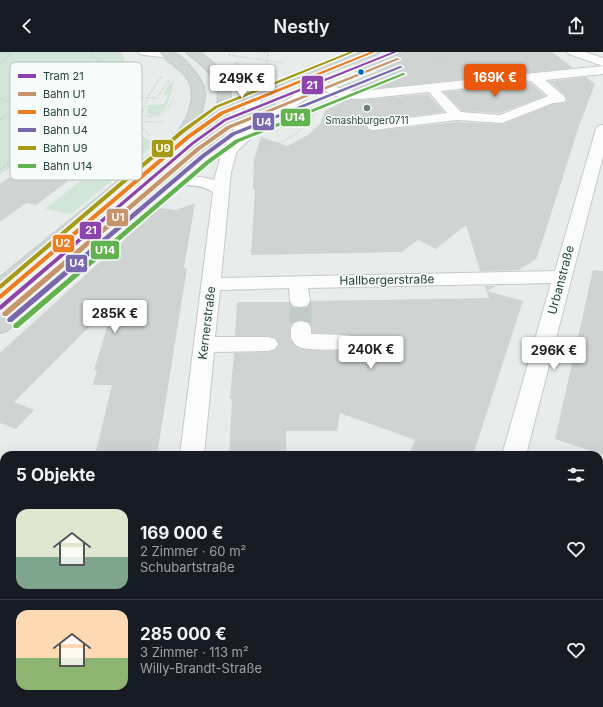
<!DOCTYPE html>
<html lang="de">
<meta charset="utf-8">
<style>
:root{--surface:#171b24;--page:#242831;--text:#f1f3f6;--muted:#9ea1a6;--line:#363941;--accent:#ea580c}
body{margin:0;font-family:Inter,sans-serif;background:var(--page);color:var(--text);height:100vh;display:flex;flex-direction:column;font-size:15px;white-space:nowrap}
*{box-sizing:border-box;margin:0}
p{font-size:13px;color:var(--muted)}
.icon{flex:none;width:22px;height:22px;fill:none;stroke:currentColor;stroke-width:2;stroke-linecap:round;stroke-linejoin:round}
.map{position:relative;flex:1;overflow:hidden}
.side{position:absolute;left:0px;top:399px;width:603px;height:256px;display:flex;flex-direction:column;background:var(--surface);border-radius:12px 12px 0 0;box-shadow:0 4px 16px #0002}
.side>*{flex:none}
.price{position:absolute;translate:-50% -34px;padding:0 9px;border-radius:4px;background:#fff;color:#222;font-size:13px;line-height:26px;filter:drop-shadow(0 1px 2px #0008)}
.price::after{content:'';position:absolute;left:50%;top:24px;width:12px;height:9px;margin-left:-6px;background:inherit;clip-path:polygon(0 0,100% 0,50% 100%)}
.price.on{background:var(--accent);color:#fff}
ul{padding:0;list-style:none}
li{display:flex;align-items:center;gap:12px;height:100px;padding:0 16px}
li+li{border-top:1px solid var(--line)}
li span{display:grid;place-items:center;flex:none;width:112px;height:80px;border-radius:12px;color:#555}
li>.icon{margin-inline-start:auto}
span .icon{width:48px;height:48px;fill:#fffc;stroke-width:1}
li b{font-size:17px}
h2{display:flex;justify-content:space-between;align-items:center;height:48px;padding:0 16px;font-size:17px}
header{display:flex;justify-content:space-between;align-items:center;height:52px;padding:0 16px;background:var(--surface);font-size:18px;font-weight:600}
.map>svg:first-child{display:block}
</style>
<header><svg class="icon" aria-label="back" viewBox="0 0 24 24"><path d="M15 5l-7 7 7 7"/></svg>Nestly<svg class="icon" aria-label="share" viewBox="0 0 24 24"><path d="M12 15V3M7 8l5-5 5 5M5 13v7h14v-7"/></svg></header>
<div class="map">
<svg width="603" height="655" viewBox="0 0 603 655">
<rect width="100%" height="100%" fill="#e8edeb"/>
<g fill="#d1e6d8">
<polygon points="0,0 122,0 125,11 121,54 0,122"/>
<path d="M173,30c-1,13 -9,42 -27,31l2,-8 16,-1 4,-9 -5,-1 7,-11z"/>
<polygon points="139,83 155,91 133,112 71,162 45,157"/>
</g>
<g fill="#cfd4d2" fill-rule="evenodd">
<polygon points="408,0 552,0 573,16 361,38 343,37 339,35 378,19 371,18 406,3"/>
<polygon points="586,25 595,32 580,71 541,193 536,207 519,218 480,219 466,173 436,197 418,188 402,200 251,203 255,137 253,137 254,107 261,85 287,94 308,83 320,72 325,59 344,49 343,48 361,48 428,42 444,60 369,70 366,75 369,78 374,79 457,70 503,72 553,52 565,51 567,48 565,43 549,29"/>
<polygon points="531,31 545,44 500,61 462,59 444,40"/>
<polygon points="99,73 132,81 36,153 26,151 0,170 0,132 26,114 37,117"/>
<polygon points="195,151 184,216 187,216 157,403 95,403 112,333 93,333 97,318 94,318 115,249 14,350 34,358 16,377 0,371 0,301 159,156 176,158"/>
<polygon points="593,218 603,219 603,403 555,387"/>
<path d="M485,234h11l-9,5 36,10 -50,154h-64l6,-15 -75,-27 -3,18h-51v24h-57l3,-56h-2l4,-46 34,-1 7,-2 4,-5 -3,-7 -8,-2h-33l2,-34h52l4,5 7,1 7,-1 4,-6 178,-3zM301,268l8,2 3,5v6l36,1 8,2 3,7 -4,5 -11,2 -25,1 -21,-3 -8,-9v-11l4,-6z"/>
</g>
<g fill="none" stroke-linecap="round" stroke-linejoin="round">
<polyline stroke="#c1cbc8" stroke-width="22" stroke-dasharray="22 11" stroke-linecap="butt" points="300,249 301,276"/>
<g stroke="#c5cac8" stroke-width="2">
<g id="minor">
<polygon points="138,0 172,0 176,3 174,5 170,6 144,3 140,2"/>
<polygon points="567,0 585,0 603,6 603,14 569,2"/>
<path d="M603,14v8l-58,6 19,16 2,3 -2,3 -11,1 -51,20 -45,-3 -83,10 -5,-1 -2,-3 2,-3 78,-10 -18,-21 -68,7 -20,-1 -20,-9 -59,39 -25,23 -6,21 -10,106 334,-7 41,-142 2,-3 5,-1v31l-77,299h-24l49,-172 -243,5 2,13 -3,5 -7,1 -7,-1 -3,-5 -1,-13 -69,2 -5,47h53l7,2 3,5 -3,5 -7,2 -54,1 -10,103h-24l33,-263c-12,-7 -24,-8 -37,-6 -7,1 -12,3 -19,1l-2,-3 2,-3c20,-5 37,-7 57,-1l8,-28 31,-60h10l1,3 -14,29 66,-43h8l19,9 18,1zM531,29l17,15 -48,19 -39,-3 -20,-21z"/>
<path d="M301,269l7,2 3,5v6l37,1 7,2 3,5 -3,5c-10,3 -45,4 -56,0 -4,-2 -6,-5 -8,-9v-10l3,-5z"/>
<polygon points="148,651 180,651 179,655 147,655"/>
<polygon points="430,651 462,651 461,655 429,655"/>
</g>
</g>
<g stroke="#c3ccc9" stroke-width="2">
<g id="major">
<path d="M159,0c4,0 9,0 13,0 12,3 32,28 33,40 1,8 -2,15 -4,22l16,-9c4,-19 -5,-31 -19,-43 -4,-3 -9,-6 -12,-10h14c16,12 32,26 31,48l131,-48h17l-2,2 -147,56 -4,9 38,-16h10l2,3 -2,3 -37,15 -20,16 -3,1 -21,25 -18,17 -168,148 -7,2v-18l173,-147c16,-15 31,-30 40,-50l-15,10 -191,163 -7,2v-16l155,-126c8,-6 17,-13 23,-20 11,-14 20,-39 8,-54 -7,-10 -20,-15 -27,-25z"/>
<polygon points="391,0 407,0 405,2 364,19 356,19 354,16 356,13"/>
</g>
</g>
<g stroke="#c3ccca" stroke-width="1.5" stroke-dasharray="1 2" stroke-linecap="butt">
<polyline points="91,0 102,12 122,50 150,84"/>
<polyline points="261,0 269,2 266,9"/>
<polyline points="0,1 11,1"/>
<polyline points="423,1 453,13"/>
<polyline points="229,3 285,11"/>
<polyline points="236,11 254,22"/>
<polyline points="0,12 14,0"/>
<path d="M161,25l-14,21 -5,16c15,8 25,-3 32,-16"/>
<polyline points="152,46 159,43 169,28"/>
<polyline points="0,47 22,55"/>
<polyline points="0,67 22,55 101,41 160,47"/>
<polyline points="136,67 147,70 163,70"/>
<path d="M267,95c22,-6 36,-16 49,-35"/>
<polyline points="18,107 121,50"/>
</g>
<polyline stroke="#c3ccca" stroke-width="2" stroke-dasharray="1.5 2.5" stroke-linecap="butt" points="0,117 19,106"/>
<use href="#minor" fill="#fcfcfc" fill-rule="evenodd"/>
<use href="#major" fill="#cfd7d5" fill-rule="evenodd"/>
<g stroke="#f7fbf9" stroke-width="3">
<polygon id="rail-1" points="397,6 400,7 231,76 200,98 7,264 3,264 2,262 3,260 196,96 227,74"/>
</g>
<g stroke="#f7fbf9" stroke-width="3">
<polygon id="rail-2" points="370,0 375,0 224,62 190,86 2,246 0,247 0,242 186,84 220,60"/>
</g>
<g stroke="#f7fbf9" stroke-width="3">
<polygon id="rail-3" points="400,14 403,15 235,83 205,105 12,270 8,270 7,268 8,266 201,103 231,81"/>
</g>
<g stroke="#f7fbf9" stroke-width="3">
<polygon id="rail-4" points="349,0 354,0 217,56 185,80 2,236 0,237 0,232 181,78 215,54"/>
</g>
<g stroke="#f7fbf9" stroke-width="3">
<polygon id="rail-5" points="403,21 406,22 239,90 210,111 18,276 14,276 13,274 14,272 206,109 235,88"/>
</g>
<use href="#rail-1" fill="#c7956c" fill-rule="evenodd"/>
<use href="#rail-2" fill="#eb7f21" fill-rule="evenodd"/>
<use href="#rail-3" fill="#7a68ae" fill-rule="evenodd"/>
<use href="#rail-4" fill="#a79a19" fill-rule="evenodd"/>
<use href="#rail-5" fill="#62b24f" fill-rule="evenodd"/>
<g stroke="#f7fbf9" stroke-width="3">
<polygon id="tram-1" points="392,0 397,0 226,69 194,92 2,257 0,258 0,253 192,90 224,67"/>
</g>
<use href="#tram-1" fill="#8e44ad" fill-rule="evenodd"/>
</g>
<circle fill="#0065bd" stroke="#f7fbf9" stroke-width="1.5" cx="361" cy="20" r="3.5"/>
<circle fill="#697e78" stroke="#f7fbf9" stroke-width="1.5" cx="367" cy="56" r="4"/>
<g text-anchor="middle" stroke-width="3" stroke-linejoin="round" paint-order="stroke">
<g font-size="10" fill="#24423a" stroke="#f7fbf9">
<text x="367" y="72">Smashburger0711</text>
</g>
<g font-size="12" fill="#24423a" stroke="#f7fbf9">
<text transform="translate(387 228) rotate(-1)" y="4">Hallbergerstraße</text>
<text transform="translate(561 228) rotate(-75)" y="4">Urbanstraße</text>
<text transform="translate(207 271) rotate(-83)" y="4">Kernerstraße</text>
</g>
</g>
<rect x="10" y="10" width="132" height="118" rx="6" fill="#f7fbf9" stroke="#b8c4c0" stroke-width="1"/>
<rect x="18" y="22" width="18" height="4" fill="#8e44ad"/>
<rect x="18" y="40" width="18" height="4" fill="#c7956c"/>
<rect x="18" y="58" width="18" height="4" fill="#eb7f21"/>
<rect x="18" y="76" width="18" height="4" fill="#7a68ae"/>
<rect x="18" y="94" width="18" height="4" fill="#a79a19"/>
<rect x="18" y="112" width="18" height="4" fill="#62b24f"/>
<g font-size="11" fill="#24423a">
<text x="43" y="28">Tram 21</text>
<text x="43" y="46">Bahn U1</text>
<text x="43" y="64">Bahn U2</text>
<text x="43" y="82">Bahn U4</text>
<text x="43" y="100">Bahn U9</text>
<text x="43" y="118">Bahn U14</text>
</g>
<g stroke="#f7fbf9" stroke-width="1.5">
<rect x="301" y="23" width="23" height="20" rx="4" fill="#8e44ad"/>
<rect x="280" y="56" width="31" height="19" rx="4" fill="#62b24f"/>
<rect x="252" y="60" width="23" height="19" rx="4" fill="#7a68ae"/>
<rect x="151" y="87" width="23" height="19" rx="4" fill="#a79a19"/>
<rect x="106" y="156" width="23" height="19" rx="4" fill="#c7956c"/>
<rect x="79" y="169" width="23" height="19" rx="4" fill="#8e44ad"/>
<rect x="52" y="182" width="23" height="19" rx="4" fill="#eb7f21"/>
<rect x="90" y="188" width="30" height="20" rx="4" fill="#62b24f"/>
<rect x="65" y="202" width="23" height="19" rx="4" fill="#7a68ae"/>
</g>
<g font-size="11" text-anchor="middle" font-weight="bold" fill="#fff">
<text x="312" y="37">21</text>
<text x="295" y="69">U14</text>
<text x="264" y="74">U4</text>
<text x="163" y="100">U9</text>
<text x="118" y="169">U1</text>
<text x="91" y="182">21</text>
<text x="63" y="195">U2</text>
<text x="105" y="202">U14</text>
<text x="77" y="215">U4</text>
</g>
</svg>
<b class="price on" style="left:495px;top:46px">169K €</b>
<b class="price" style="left:242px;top:47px">249K €</b>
<b class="price" style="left:115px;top:282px">285K €</b>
<b class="price" style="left:371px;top:318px">240K €</b>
<b class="price" style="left:554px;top:319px">296K €</b>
<section class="side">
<h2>5 Objekte<svg class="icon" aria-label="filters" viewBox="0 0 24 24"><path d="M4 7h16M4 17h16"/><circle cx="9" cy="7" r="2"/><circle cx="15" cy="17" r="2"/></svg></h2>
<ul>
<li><span style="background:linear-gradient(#dfe7d0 60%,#7fa58c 0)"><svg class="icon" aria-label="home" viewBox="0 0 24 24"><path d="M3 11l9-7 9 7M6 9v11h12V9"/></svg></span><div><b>169 000 €</b><p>2 Zimmer · 60 m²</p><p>Schubartstraße</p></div><svg class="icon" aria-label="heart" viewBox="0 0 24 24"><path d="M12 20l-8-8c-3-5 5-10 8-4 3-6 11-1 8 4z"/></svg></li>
<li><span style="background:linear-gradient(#ffd9b3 60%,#8fb573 0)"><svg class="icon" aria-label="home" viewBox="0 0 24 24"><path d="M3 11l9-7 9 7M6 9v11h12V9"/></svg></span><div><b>285 000 €</b><p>3 Zimmer · 113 m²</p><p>Willy-Brandt-Straße</p></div><svg class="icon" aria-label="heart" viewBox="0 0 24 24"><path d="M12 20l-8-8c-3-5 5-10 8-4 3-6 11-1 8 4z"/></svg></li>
</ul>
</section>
</div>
